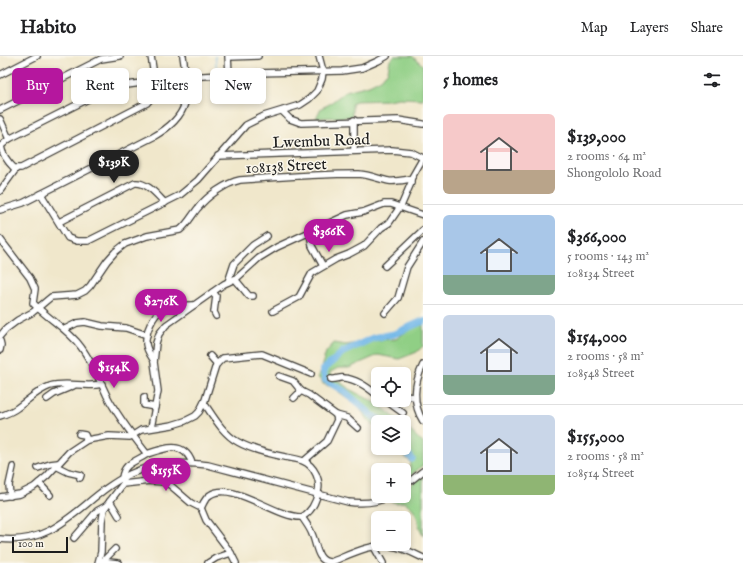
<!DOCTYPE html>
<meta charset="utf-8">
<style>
:root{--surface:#fff;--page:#f2f2f2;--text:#202124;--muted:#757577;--line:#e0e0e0;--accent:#b5179e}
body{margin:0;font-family:"IM FELL English",serif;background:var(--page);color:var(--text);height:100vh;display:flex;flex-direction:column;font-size:15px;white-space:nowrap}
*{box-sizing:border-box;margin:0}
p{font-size:13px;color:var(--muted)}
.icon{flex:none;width:22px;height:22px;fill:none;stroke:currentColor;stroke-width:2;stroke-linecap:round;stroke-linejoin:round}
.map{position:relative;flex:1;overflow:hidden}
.side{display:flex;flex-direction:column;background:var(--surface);width:320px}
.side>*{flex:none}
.banner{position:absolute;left:12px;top:12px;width:351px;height:36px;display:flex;gap:8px}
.tools{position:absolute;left:371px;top:311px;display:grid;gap:8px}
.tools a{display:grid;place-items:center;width:40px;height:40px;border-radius:6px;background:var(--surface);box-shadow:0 2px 6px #0003;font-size:20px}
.scale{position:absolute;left:12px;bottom:10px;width:56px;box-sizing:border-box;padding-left:4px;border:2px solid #1c1c1c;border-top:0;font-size:11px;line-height:14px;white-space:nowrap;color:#1c1c1c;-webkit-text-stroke:3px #fbf7ec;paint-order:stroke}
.price{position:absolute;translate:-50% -34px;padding:0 9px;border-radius:14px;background:var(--accent);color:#fff;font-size:13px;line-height:26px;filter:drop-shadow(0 1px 2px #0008)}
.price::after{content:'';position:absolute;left:50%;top:24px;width:12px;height:9px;margin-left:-6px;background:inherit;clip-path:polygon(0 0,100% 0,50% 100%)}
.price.current{background:#222;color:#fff}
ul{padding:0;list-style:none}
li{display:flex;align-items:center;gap:12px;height:100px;padding:0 20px}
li+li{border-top:1px solid var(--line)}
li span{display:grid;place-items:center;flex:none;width:112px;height:80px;border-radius:6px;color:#555}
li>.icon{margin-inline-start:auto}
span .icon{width:48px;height:48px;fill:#fffc;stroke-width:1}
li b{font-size:17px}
h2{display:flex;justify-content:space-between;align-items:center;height:48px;padding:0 20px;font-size:17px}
.chip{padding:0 14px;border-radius:6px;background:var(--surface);box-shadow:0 2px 6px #0003;font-size:14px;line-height:36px}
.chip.current{background:var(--accent);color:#fff}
header{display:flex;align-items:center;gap:24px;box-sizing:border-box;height:56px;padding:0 20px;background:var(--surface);border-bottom:1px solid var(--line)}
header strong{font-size:19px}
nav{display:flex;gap:22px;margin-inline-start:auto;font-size:14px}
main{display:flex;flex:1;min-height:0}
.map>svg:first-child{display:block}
</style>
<header>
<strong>Habito</strong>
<nav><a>Map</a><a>Layers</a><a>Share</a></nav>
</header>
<main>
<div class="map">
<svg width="423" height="507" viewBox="0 0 423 507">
<rect width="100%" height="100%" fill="#fbf7ec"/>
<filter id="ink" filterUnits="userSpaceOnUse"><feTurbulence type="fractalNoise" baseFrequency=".025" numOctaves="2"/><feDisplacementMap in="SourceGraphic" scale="8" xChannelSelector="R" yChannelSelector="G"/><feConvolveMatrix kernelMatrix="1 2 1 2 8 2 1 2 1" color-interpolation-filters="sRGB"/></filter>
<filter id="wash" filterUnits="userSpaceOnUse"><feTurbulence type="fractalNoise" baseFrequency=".012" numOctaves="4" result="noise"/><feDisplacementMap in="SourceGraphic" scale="16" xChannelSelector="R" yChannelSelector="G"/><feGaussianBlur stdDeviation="0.9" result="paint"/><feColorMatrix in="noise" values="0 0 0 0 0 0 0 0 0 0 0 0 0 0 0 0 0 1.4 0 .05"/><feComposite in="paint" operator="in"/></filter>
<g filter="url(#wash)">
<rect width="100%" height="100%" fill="#f0e7cb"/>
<g fill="#90cf85" stroke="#567650">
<polygon points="394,0 412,0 423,9 423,43 399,42 388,44 356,45 352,47 352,61 316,62 321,52 328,49 346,35 369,29 381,23 388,15 390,4"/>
<polygon points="423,263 423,290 417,296 399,303 378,299 349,312 338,312 329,317 349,333 376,347 401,366 378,366 378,374 369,365 357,349 332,331 323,328 318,321 326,296 334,287 346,289 375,284 396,283"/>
<polygon points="404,369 423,387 423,409 408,422 411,407 397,392 404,392"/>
<path d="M423,419v61c-7,-13 -3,-26 -19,-34l-8,1 -6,-2 8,-5h6v-5z"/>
</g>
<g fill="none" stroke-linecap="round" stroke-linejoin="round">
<polyline stroke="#71b7e8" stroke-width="1" points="215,0 217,16"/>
<g stroke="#71b7e8" stroke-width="7">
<polyline points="384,366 374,361 344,335 325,324 323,314 343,296 373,282 394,278 423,265"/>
<polyline points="403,392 412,403"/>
</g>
</g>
</g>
<g filter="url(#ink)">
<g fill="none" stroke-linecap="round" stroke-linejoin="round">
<g stroke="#3c3a36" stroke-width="8">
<g id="minor">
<path d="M151,0c2,15 8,35 -4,47l-126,65h-7c-6,-6 -12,-14 -13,-22l8,-7 103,-52 74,-10 69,-4 87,-2 20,-3 16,-7 9,-5"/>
<polyline points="228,0 229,18"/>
<polyline points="229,1 258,0"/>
<polyline points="0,19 37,0"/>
<polyline points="0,54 101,3 120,0"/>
<polyline points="282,55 290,63 301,67 398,64 423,68"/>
<polyline points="0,63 9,83"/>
<polyline points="354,64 354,95"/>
<polyline points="218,100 392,94 411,96 423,102"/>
<polyline points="0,135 16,113"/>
<polyline points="41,138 68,182 77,185 88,185 180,139 198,124 246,69 264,60 300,49 309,43 317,35 322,23 323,15 319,0"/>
<path d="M0,154l23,-7 130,-66c39,-22 36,-41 30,-81"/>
<path d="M59,166l76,-39c12,-1 22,12 30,20"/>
<polyline points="310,175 312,190 323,210"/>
<path d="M0,183l30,39 5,11 -2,14c15,16 35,26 48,44 11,15 18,32 26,49 11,21 26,40 40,58 -11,8 -23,8 -25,24l3,5"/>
<polyline points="385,210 423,174"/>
<polyline points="235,223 249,240 253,240"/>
<polyline points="228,226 234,208 253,189 267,180"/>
<polyline points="213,236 216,240 214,256 216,260"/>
<polyline points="273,255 299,241 312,217 336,203 349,198 364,190 381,172 389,167 402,148 411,127 411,123"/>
<polyline points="385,257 398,242 407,211 423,186"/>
<polyline points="65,273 77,267 85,266 102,270 126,272 147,279"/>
<path d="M0,280l6,-7 12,-9 15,-8 18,-15 26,-2 8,-4 5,-5 17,-25 8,-9 10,-8 22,-8 33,-6c8,-6 12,-15 18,-22 9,-12 28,-25 42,-28 39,-3 80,-6 119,-6 11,1 20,5 30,7 7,1 15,-1 22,-2l12,-21"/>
<polyline points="0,285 1,289 0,294"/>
<polyline points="210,300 217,308"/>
<path d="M154,305c-3,-5 -7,-10 -8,-17 -1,-11 7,-30 17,-35 9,-4 21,-4 31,-4"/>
<path d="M423,309c-9,18 -11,39 0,56"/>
<polyline points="279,320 293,325 301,335"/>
<path d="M331,323c5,1 8,-2 13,-1 12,1 25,10 34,18"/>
<polyline points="301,335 309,339 336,359 347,362 358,372"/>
<polyline points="404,340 415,341"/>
<polyline points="144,341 144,349 155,351"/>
<polyline points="294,342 301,335"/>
<polyline points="47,343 54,338 73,330"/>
<polyline points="385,344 403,357"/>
<path d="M0,360c6,-2 12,-4 17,-8 10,-7 21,-18 33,-22 17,-5 35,2 52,-2"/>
<polyline points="151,372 158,335 154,306 156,287 159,278 166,269 224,228 237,222 259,202 277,191 347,159 363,156 384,148 391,148 423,159"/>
<polyline points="79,378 85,379 87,384"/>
<path d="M147,398c17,-6 37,-14 45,9"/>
<polyline points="304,405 327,385 337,364 336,359"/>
<polyline points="56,410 68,416 81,419 80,422"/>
<polyline points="38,412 50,408 58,407"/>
<polyline points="39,427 50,439"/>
<polyline points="404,430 423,415"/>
<polyline points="10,440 9,429 13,411"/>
<polyline points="0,441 20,438 34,431 47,420 69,396 87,384 109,380 130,381 141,374 172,369 185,365 195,360 199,356 205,344 216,309 223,302 262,298 311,318"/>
<polyline points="110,445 119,460"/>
<path d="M201,452c2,-4 4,-10 9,-13 22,-15 66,23 92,22 9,-5 14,-15 16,-25 3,-11 -3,-26 -15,-31 -5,-2 -12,-3 -18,-4 -15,-3 -33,-7 -47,-15 -15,-8 -25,-26 -34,-39"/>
<path d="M302,461c3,5 8,11 10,17 5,10 4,28 19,28 18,-7 40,-19 60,-16 11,1 22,7 32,12"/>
<polyline points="74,482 97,455 106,450"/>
<path d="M0,483c60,7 83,-43 130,-65 24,-11 51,-12 78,-9l140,37c15,2 29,1 43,-6"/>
<polyline points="374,491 383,507"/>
<polyline points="104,504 115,493"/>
<polyline points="100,505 118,507"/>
<polyline points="98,507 101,496 102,465 104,453 123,428 150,425 164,426 170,429 191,447 201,452 206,464 231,497 236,507"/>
<polyline points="208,507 216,502 231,497"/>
</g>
</g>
<use href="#minor" stroke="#fff" stroke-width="5.5"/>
</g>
</g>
<g text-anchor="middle" stroke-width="3" stroke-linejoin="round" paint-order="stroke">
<g font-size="16" fill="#1c1c1c" stroke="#fbf7ec">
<text transform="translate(321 84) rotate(-2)" y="6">Lwembu Road</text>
<text transform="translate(286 109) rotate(-3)" y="6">108138 Street</text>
</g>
</g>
</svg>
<div class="tools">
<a><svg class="icon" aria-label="locate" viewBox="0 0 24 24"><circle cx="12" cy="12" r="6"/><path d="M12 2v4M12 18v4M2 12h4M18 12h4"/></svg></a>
<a><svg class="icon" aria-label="layers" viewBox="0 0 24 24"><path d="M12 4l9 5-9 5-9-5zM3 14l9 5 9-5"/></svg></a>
<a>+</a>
<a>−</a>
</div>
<div class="scale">100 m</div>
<b class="price current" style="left:114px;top:128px">$139K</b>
<b class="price" style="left:329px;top:197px">$366K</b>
<b class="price" style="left:161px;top:267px">$276K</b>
<b class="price" style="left:114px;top:333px">$154K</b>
<b class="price" style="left:166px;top:436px">$155K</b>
<div class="banner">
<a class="chip current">Buy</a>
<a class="chip">Rent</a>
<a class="chip">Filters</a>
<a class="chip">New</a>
</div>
</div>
<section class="side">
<h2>5 homes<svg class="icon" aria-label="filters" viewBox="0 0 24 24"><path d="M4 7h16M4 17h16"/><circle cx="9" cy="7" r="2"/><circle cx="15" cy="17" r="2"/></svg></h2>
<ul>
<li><span style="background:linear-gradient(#f6c9c9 70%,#b9a48a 0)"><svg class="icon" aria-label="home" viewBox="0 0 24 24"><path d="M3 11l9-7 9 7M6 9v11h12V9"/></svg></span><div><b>$139,000</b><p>2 rooms · 64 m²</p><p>Shongololo Road</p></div></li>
<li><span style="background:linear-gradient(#a9c7e8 75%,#7fa58c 0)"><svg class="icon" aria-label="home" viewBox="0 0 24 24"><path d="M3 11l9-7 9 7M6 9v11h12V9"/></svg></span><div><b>$366,000</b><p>5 rooms · 143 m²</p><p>108134 Street</p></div></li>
<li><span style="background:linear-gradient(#c9d6e8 75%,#7fa58c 0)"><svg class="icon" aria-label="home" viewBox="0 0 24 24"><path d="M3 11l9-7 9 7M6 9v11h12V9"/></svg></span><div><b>$154,000</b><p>2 rooms · 58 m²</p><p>108548 Street</p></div></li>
<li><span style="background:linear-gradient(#c9d6e8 75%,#8fb573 0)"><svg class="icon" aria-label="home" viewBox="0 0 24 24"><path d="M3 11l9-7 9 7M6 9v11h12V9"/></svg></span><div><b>$155,000</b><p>2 rooms · 58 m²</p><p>108514 Street</p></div></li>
</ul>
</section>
</main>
